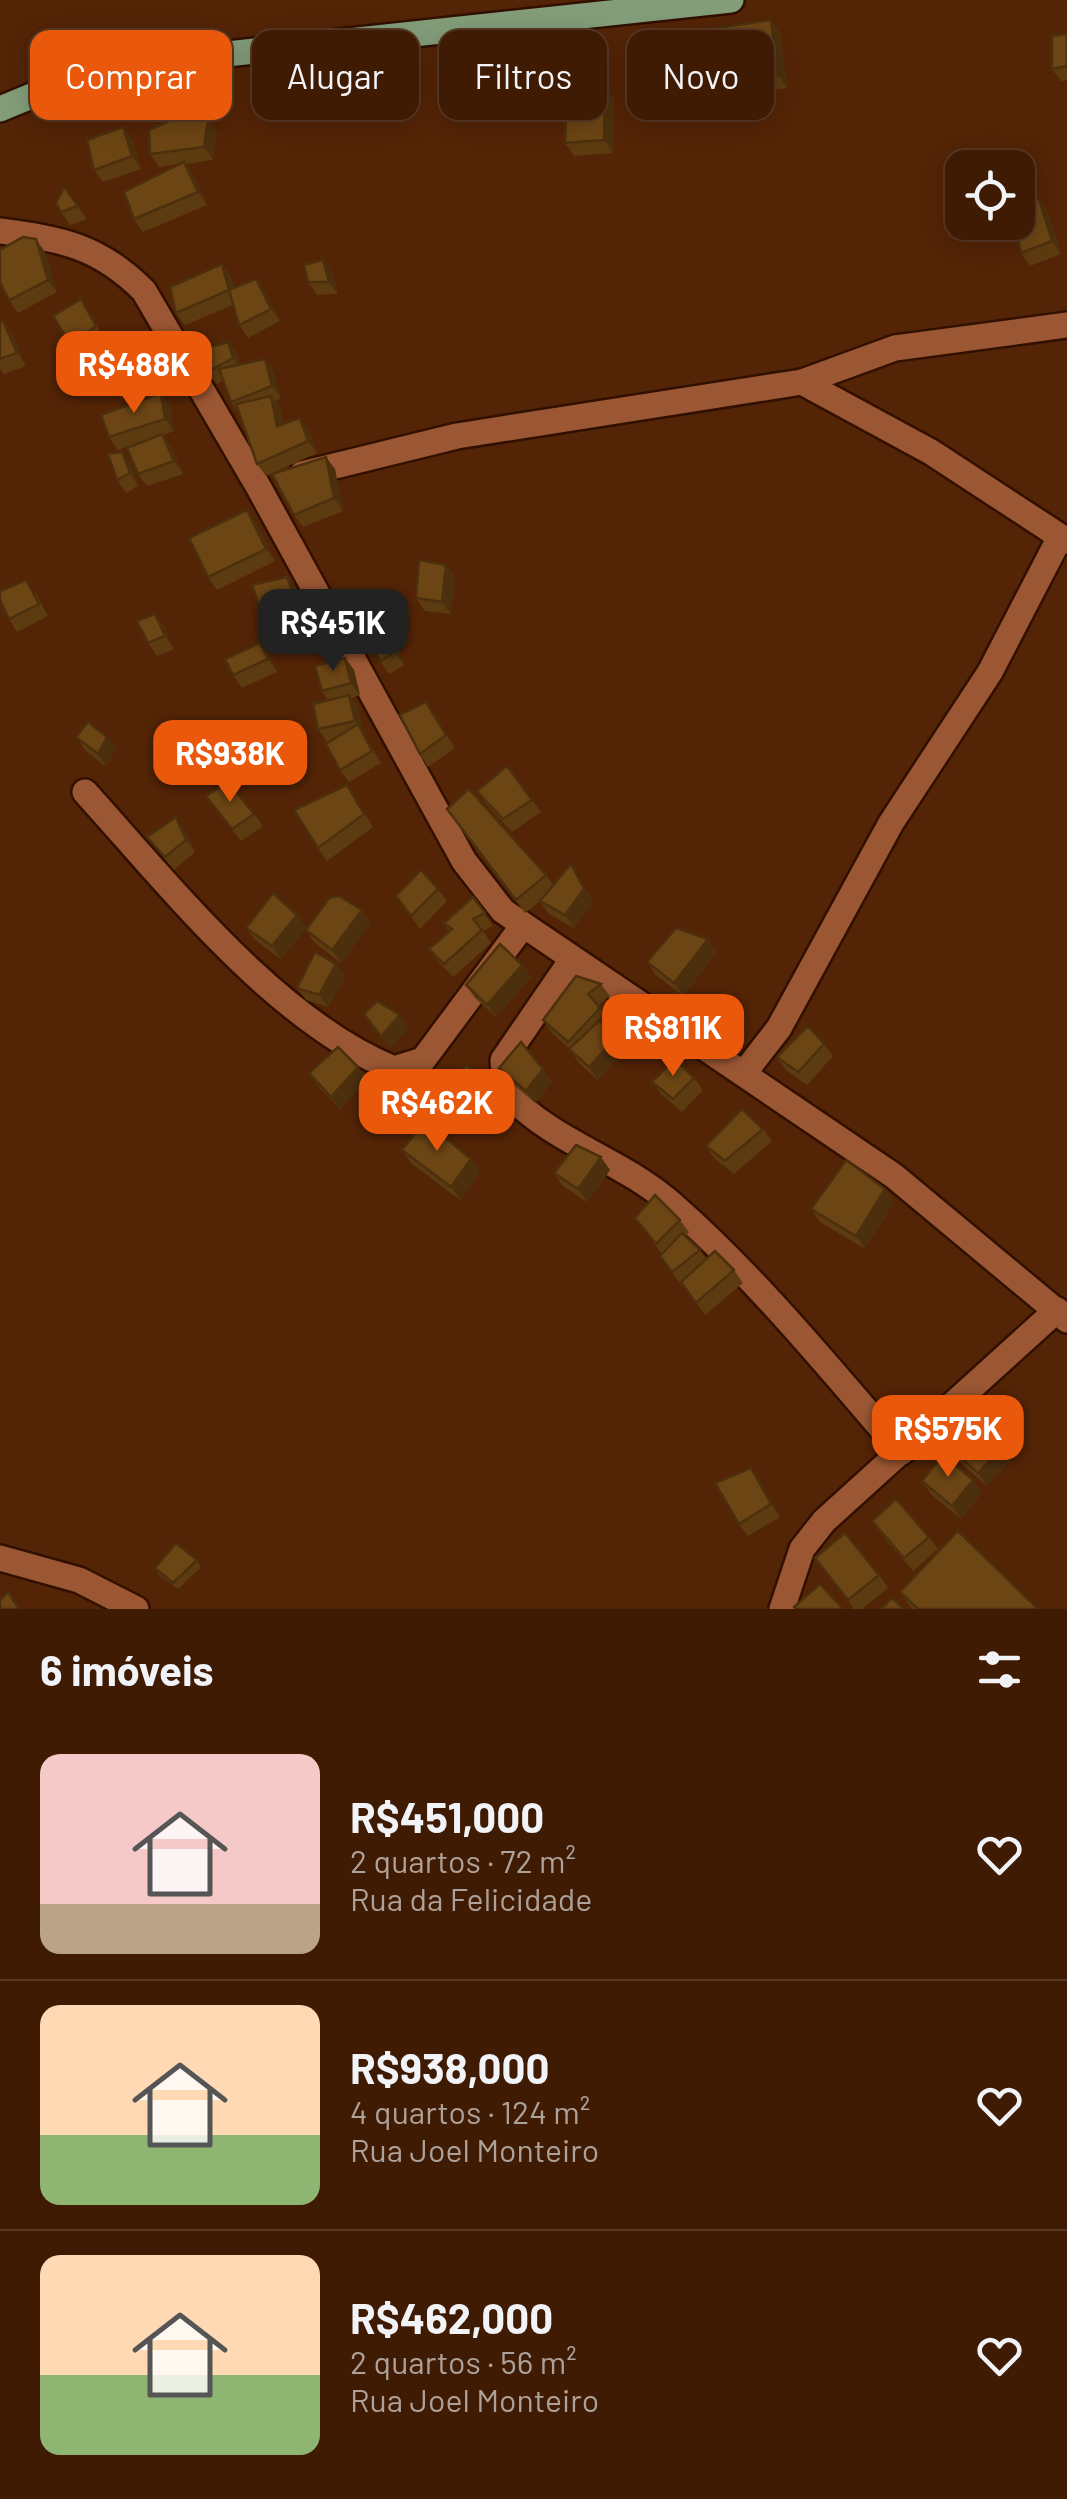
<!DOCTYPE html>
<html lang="pt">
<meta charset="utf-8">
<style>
:root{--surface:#3f1b04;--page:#46240e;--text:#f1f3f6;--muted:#ada19a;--line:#583926;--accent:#ea580c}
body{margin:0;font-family:Barlow,sans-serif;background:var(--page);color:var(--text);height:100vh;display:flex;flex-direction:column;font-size:38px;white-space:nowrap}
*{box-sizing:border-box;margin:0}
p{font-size:32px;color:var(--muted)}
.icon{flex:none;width:55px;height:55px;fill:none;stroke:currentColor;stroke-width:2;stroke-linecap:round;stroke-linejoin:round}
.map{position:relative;height:1609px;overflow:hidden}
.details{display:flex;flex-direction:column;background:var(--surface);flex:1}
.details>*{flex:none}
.guide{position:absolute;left:30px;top:30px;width:1008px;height:90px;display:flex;gap:20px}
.buttons{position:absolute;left:945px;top:150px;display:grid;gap:20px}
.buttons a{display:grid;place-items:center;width:90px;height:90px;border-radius:20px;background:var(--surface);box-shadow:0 5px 25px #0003,0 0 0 2px var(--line);font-size:50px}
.price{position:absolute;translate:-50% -85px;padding:0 22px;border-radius:20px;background:var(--accent);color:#fff;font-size:32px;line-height:65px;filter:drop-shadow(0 2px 5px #0008)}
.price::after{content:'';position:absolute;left:50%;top:60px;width:30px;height:22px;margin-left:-15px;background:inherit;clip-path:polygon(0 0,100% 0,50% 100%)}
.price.selected{background:#222;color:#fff}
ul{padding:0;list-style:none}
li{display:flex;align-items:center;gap:30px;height:250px;padding:0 40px}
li+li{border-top:2px solid var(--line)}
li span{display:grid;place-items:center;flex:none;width:280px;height:200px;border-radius:20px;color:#555}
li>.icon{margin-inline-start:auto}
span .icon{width:120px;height:120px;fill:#fffc;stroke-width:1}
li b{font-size:42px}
h2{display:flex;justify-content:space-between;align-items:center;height:120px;padding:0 40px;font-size:42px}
.chip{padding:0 35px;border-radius:20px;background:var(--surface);box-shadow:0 5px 25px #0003,0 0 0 2px var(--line);font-size:35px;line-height:90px}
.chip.selected{background:var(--accent);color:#fff}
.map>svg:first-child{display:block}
</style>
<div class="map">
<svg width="1067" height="1609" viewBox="0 0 1067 1609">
<rect width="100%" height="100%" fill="#542406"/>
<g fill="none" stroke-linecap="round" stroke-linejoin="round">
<g stroke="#311000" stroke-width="30">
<g id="minor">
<path d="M0,231c62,8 99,15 144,60l115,197 205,373 39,50 391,265 173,144"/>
<polyline points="802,382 931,452 1067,541"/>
<polyline points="302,474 457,436 802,382 895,348 1067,325"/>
<path d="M85,792c85,94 191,229 309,277l29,-9 99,-133"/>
<path d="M571,961l-68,99 2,30c44,52 119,70 169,116 84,74 155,162 228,246"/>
<polyline points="744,1073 779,1028 891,823 990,672 1060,537"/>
<polyline points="0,1558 79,1580 136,1609"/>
<polyline points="782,1609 802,1549 824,1521 1057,1310"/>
</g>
</g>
<g stroke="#311000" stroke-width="30">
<polyline id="major" points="0,109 41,92 171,60 731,0"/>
</g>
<use href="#minor" stroke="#9b5733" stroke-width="25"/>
<use href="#major" stroke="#839d7a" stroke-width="25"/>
</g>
<g fill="#5d3b11">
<polygon points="780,33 787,88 740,94 731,82"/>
<polygon points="1067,34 1067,80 1061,81 1052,69"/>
<polygon points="605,87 614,100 613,153 574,156 565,143"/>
<polygon points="209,100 203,116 182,116 217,133 213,160 186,164 193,175 207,205 143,232 134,219 179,164 159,167 150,154 179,116 170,103"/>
<polygon points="132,139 141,169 103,182 94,170"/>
<polygon points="64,187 87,219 70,225 61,212"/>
<polygon points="1039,199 1048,212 1061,254 1030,266 1021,253"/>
<polygon points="45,252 57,292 18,313 9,300"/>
<polygon points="222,264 231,277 234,288 265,292 280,321 248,338 239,325 233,305 185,325 176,313"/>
<polygon points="332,273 338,294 317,295 308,282"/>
<polygon points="81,299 105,339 80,358 71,346"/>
<polygon points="3,321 12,334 26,366 4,374 0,369 0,322"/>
<polygon points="228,342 237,354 240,365 274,372 281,398 275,401 280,408 283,424 309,431 317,453 266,476 257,464 240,415 231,402 223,381 216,384 207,372"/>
<polygon points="159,356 165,386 121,399 112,386"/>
<polygon points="170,406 174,431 163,435 171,447 183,474 147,486 138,474 140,443 118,450 109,437"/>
<polygon points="122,452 131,465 138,486 126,493 117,480"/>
<polygon points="335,469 343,511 303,527 294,515"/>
<polygon points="256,522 275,561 217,590 208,577"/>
<polygon points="446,565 455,577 451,614 425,611 416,598"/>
<polygon points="296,590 306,617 270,627 262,614"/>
<polygon points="35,592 48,616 17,632 9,619"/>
<polygon points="155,614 164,627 174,649 157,656 148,643"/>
<polygon points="394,636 404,665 389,674 380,661"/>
<polygon points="269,655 277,672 242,688 233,675"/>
<polygon points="345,658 354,670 360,695 351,698 358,708 363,732 381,763 349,782 340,770 330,741 327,742 318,729 328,700 322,691"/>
<polygon points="426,702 455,748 428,767 420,754"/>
<polygon points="76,737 107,737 116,749 106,767 85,750"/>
<polygon points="507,766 541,812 512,832 486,804 477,791"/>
<polygon points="347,785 373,827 327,861 318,848"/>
<polygon points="206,796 254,814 263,826 241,841"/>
<polygon points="456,822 546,875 553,885 571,864 593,902 574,928 549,914 540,901 542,899 525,913"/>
<polygon points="185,830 195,852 174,870 147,837"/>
<polygon points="438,889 447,901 420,929 396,896"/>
<polygon points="473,897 493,926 483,931 491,943 453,977 438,961 429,949 449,931 444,923"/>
<polygon points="362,910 371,923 341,963 315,943 306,930"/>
<polygon points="297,915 306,928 281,959 255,940 246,928"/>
<polygon points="717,952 683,996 656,975 647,962"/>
<polygon points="336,964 345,977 328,1007 306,1000 297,988"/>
<polygon points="522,965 531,977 496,1017 475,998 466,985"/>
<polygon points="601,984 610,996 598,1006 609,1021 604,1026 623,1052 598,1080 578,1062 570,1049 552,1033 543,1020"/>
<polygon points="824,1044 833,1056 807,1085 786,1070 777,1057"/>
<polygon points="467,1065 496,1106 470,1129 442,1087"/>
<polygon points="358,1067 367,1079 340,1109 318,1086 309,1073"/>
<polygon points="499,1068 543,1069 552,1082 535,1103 508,1080"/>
<polygon points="694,1078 703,1090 682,1112 661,1094 652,1082"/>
<polygon points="763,1129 772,1141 734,1174 715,1159 706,1146"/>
<polygon points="402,1150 471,1159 480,1172 460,1200 411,1163"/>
<polygon points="610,1170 587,1202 563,1186 554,1173"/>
<polygon points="885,1189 894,1202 865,1249 820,1222 811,1209"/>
<polygon points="635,1218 680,1220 689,1232 685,1236 700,1250 706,1259 734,1270 743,1283 705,1315 683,1284 681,1285 660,1256 662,1254"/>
<polygon points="940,1439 1011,1460 987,1486 949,1452"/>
<polygon points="751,1468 780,1517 748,1536 739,1524"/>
<polygon points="922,1481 982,1492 961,1519 931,1494"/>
<polygon points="872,1521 929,1537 938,1549 913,1571 881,1534"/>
<polygon points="815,1558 879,1575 888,1588 862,1609 854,1609"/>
<polygon points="197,1560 201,1567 178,1589 159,1575 155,1568"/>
<polygon points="900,1592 1038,1609 912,1609"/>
</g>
<g fill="#4c300e">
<polygon points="771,20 780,33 787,88 778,75"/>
<polygon points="200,87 209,100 203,116 194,104"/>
<polygon points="605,87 614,100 613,153 604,140"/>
<polygon points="208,120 217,133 213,160 204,147"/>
<polygon points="123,127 132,139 141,169 132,156"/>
<polygon points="985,155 994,168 986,168"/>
<polygon points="184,162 193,175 207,205 198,192"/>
<polygon points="1039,199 1048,212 1061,254 1052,241"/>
<polygon points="36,239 45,252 57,292 48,280"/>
<polygon points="323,260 332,273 338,294 329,282"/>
<polygon points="222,264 231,277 238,303 229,290"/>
<polygon points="256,279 265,292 280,321 271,309"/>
<polygon points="3,321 12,334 26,366 17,353"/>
<polygon points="228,342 237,354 242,371 233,358"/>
<polygon points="150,343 159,356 165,386 156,373"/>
<polygon points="265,359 274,372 281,398 272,386"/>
<polygon points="161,393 170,406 174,431 165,419"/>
<polygon points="271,396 280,408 286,438 277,426"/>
<polygon points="300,418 309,431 317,453 308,441"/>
<polygon points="162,434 171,447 183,474 174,461"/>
<polygon points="122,452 131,465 138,486 130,473"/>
<polygon points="326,457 335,469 343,511 334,498"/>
<polygon points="247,510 256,522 275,561 266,549"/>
<polygon points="446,565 455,577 451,614 442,602"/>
<polygon points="287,577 296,590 306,617 297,604"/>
<polygon points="155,614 164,627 174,649 165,636"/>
<polygon points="385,623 394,636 404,665 395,652"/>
<polygon points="260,643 269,655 277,672 268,659"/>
<polygon points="345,658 354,670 360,695 351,683"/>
<polygon points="349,695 358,708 363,732 381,763 355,721"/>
<polygon points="107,737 116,749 106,767 98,754"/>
<polygon points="176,817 185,830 195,852 186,840"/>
<polygon points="571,864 593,902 574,928 565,915"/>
<polygon points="362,910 371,923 341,963 332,950"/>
<polygon points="297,915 306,928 281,959 272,946"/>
<polygon points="708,939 717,952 683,996 674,983"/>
<polygon points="336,964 345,977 328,1007 319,995"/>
<polygon points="522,965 531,977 496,1017 487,1005"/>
<polygon points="400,1015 409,1028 390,1049 381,1036"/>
<polygon points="614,1040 623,1052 598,1080 589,1067"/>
<polygon points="358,1067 367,1079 340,1109 331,1097"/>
<polygon points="543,1069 552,1082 535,1103 526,1091"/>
<polygon points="601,1157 610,1170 587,1202 578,1189"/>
<polygon points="471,1159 480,1172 460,1200 451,1187"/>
<polygon points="885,1189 894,1202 865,1249 856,1236"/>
<polygon points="1002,1447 1011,1460 987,1486 978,1473"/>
<polygon points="751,1468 760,1481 780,1517 771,1504"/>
<polygon points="973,1480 982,1492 961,1519 952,1506"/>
</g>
<g fill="#6c4514" stroke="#4c300e" stroke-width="2.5">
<polygon points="771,20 778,75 731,82 717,28"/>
<polygon points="1067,34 1067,66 1052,69 1052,36"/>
<polygon points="178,86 200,87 194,104 170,103"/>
<polygon points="605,87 604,140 565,143 567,95"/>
<polygon points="181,116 208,120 204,147 150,154 149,130"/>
<polygon points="123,127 132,156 94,170 87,140"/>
<polygon points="962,155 985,155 986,168 962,168 962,171"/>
<polygon points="184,162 198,192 134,219 124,192"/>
<polygon points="64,187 78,206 61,212 56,203"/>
<polygon points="1039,199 1052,241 1021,253 1015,222 1018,222 1018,204"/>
<polygon points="23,237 36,239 48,280 9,300 0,282 0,250"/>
<polygon points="323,260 329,282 308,282 304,265"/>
<polygon points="222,264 229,290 176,313 170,287"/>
<polygon points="256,279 271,309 239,325 229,290"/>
<polygon points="81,299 96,326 71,346 53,316"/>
<polygon points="3,321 17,353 0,359 0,322"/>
<polygon points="228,342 233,358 207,372 197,351"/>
<polygon points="150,343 156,373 112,386 106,351"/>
<polygon points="265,359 272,386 231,402 219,369"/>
<polygon points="161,393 165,419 109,437 101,415"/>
<polygon points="271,396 277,426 300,418 308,441 257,464 236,404"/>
<polygon points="162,434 174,461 138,474 127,448"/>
<polygon points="122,452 130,473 117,480 108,454"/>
<polygon points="326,457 334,498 294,515 272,474"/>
<polygon points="247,510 266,549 208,577 189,538"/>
<polygon points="419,560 446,565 442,602 416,598"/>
<polygon points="287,577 297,604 262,614 252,585"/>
<polygon points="26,580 39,604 9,619 0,600 0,591"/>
<polygon points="155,614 165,636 148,643 137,621"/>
<polygon points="385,623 395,652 380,661 368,633"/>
<polygon points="260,643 268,659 233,675 225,659"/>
<polygon points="345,658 351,683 322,691 315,666"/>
<polygon points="349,695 355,721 318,729 313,704"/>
<polygon points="426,702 446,735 420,754 400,715"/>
<polygon points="88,722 107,737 98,754 76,737"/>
<polygon points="358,724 372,751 340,770 326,744"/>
<polygon points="507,766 532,800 503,819 477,791"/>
<polygon points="228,782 254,814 232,829 206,796"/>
<polygon points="347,785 364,814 318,848 294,810"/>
<polygon points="469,789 546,875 516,900 447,809"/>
<polygon points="176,817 186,840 165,857 147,837"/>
<polygon points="571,864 584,889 565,915 540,901"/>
<polygon points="421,870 438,889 411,916 396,896"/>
<polygon points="273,893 297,915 272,946 246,928"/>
<polygon points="339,896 362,910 332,950 306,930 329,898"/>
<polygon points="473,897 485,913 473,919 482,930 444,964 429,949 452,929 444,923"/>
<polygon points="676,928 708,939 674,983 647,962"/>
<polygon points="500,944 522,965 487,1005 466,985"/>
<polygon points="315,952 336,964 319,995 297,988"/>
<polygon points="576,976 601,984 588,994 600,1008 568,1042 543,1020"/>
<polygon points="377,1001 400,1015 381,1036 364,1014"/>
<polygon points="600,1020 614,1040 589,1067 569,1049"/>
<polygon points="808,1026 824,1044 798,1072 777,1057"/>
<polygon points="521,1042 543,1069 526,1091 499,1068"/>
<polygon points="338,1047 358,1067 331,1097 309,1073"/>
<polygon points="675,1059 694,1078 673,1099 652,1082"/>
<polygon points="467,1065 487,1093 462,1116 442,1087"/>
<polygon points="742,1109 763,1129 725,1161 706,1146"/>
<polygon points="425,1121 471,1159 451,1187 402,1150"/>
<polygon points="576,1145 601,1157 578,1189 554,1173"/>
<polygon points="846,1160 885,1189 856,1236 811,1209"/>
<polygon points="655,1195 680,1220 656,1244 635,1218"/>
<polygon points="682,1233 700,1250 672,1272 660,1256"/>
<polygon points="715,1251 734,1270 696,1303 681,1282"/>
<polygon points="964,1413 1002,1447 978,1473 940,1439"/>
<polygon points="943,1455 973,1480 952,1506 922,1481"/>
<polygon points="751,1468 771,1504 739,1524 715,1483"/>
<polygon points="896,1499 929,1537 904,1558 872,1521"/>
<polygon points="958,1531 1038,1609 918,1609 900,1592"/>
<polygon points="845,1533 879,1575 848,1600 815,1558"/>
<polygon points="176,1543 197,1560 173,1583 155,1568"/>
<polygon points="820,1584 843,1609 796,1609 794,1607"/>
<polygon points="8,1592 19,1609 0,1609 0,1600"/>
<polygon points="892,1598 904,1609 881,1609"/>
</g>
</svg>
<div class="buttons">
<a><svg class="icon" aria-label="locate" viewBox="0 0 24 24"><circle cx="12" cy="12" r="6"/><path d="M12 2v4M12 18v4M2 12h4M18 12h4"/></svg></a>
</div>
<b class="price" style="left:134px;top:416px">R$488K</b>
<b class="price selected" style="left:333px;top:674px">R$451K</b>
<b class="price" style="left:230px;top:805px">R$938K</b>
<b class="price" style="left:673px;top:1079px">R$811K</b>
<b class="price" style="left:437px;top:1154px">R$462K</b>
<b class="price" style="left:948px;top:1480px">R$575K</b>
<div class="guide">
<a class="chip selected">Comprar</a>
<a class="chip">Alugar</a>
<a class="chip">Filtros</a>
<a class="chip">Novo</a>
</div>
</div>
<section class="details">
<h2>6 imóveis<svg class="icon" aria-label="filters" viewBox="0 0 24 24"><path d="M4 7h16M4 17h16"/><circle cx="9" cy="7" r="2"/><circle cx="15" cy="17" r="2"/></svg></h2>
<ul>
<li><span style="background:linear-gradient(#f6c9c9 75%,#b9a48a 0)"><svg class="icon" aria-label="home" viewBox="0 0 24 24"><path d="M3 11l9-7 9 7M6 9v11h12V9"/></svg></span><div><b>R$451,000</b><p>2 quartos · 72 m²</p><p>Rua da Felicidade</p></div><svg class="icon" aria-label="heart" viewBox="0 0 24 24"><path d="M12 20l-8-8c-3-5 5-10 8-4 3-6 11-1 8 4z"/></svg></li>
<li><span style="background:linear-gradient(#ffd9b3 65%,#8fb573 0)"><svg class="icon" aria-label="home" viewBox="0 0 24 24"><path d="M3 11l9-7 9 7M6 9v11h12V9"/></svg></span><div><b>R$938,000</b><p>4 quartos · 124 m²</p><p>Rua Joel Monteiro</p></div><svg class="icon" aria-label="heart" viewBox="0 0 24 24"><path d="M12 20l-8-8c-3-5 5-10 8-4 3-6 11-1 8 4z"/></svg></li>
<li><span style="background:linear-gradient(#ffd9b3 60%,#8fb573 0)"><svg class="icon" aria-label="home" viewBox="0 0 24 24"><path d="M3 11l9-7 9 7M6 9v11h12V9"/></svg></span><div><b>R$462,000</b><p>2 quartos · 56 m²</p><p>Rua Joel Monteiro</p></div><svg class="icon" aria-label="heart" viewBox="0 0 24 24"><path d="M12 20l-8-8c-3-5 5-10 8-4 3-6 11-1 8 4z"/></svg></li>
</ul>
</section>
